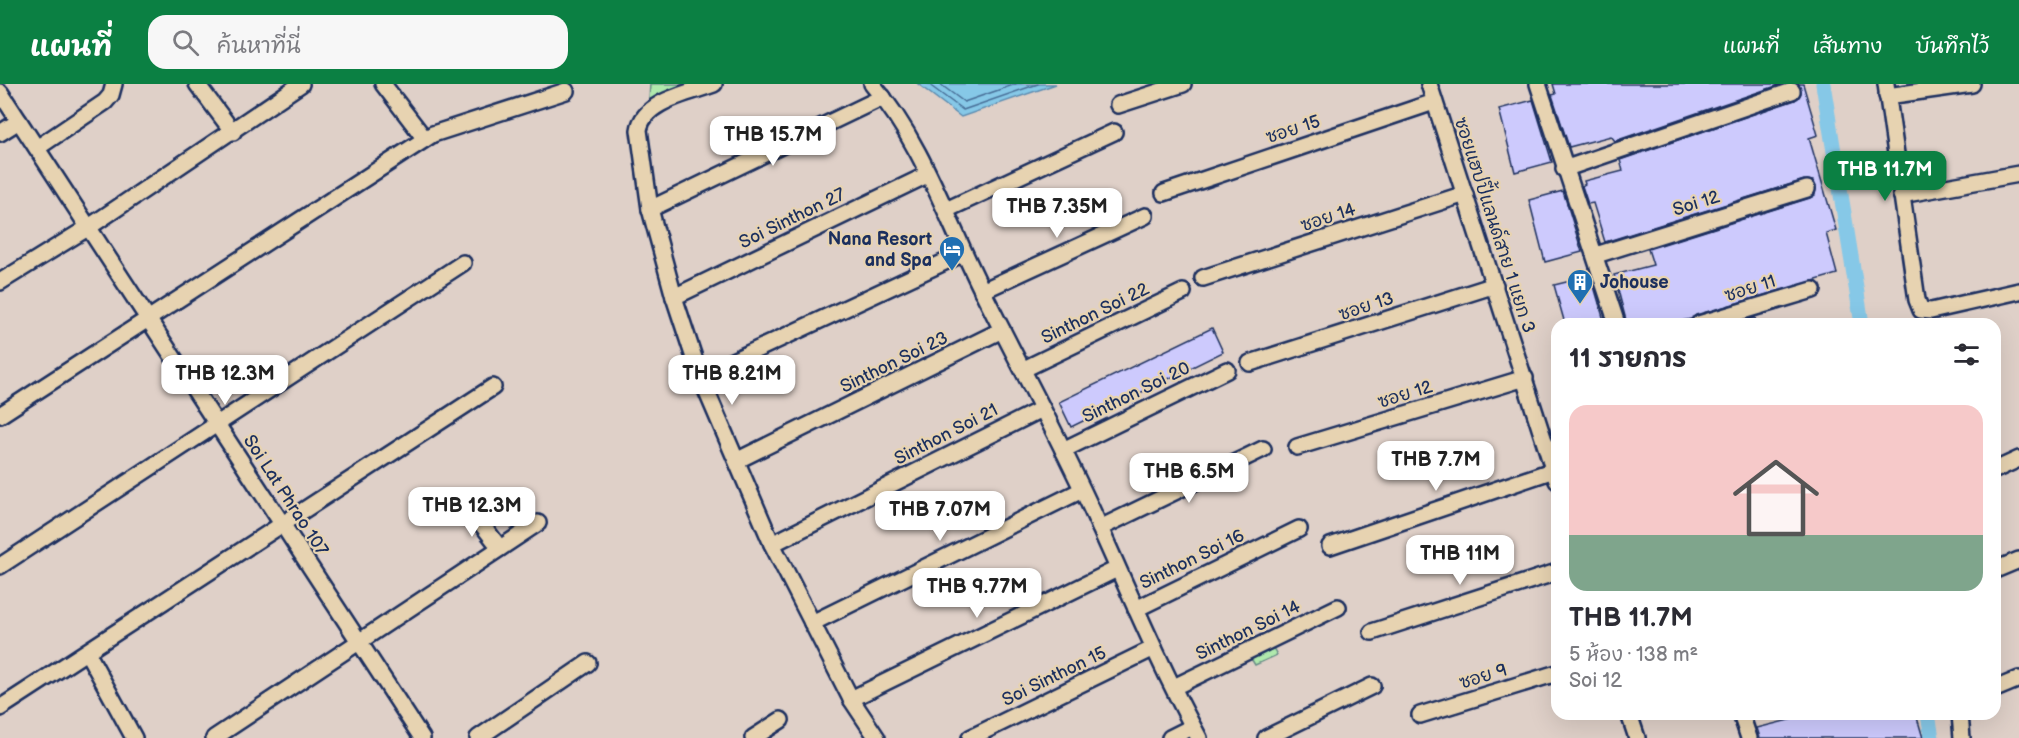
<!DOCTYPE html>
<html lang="th">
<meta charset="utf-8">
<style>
:root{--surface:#fff;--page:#f7f7f7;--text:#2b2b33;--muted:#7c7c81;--accent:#0b8043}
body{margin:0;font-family:"Balsamiq Sans","Playpen Sans Thai",sans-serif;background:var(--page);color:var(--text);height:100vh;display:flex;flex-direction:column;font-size:22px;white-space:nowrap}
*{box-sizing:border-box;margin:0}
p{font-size:20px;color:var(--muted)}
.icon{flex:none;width:33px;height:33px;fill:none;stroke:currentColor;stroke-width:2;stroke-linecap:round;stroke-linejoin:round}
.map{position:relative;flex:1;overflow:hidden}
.panel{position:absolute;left:1551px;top:234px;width:450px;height:402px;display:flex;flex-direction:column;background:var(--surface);border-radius:18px;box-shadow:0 6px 24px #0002}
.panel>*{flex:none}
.price{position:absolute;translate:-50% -51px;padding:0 14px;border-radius:12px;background:#fff;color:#222;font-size:20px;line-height:39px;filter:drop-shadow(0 2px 3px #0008)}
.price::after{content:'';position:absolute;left:50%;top:36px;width:18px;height:14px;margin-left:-9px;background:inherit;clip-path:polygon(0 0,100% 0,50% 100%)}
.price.on{background:var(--accent);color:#fff}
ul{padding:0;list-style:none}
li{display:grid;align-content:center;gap:12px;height:318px;padding:0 18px}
li span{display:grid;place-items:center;height:186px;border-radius:18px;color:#555}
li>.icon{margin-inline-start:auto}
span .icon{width:108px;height:108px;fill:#fffc;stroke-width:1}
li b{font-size:26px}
h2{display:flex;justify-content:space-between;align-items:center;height:72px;padding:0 18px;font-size:26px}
header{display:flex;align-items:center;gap:36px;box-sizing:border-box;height:84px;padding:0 30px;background:var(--accent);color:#fff}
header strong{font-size:28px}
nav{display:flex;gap:33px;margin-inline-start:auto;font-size:21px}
.search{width:420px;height:54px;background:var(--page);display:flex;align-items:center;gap:15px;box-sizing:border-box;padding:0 21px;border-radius:18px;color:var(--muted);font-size:22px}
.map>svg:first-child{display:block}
</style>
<header>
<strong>แผนที่</strong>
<div class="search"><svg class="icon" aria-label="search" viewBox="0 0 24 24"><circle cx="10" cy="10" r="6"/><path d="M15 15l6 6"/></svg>ค้นหาที่นี่</div>
<nav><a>แผนที่</a><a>เส้นทาง</a><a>บันทึกไว้</a></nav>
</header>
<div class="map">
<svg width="2019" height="654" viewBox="0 0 2019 654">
<rect width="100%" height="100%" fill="#dfd0c8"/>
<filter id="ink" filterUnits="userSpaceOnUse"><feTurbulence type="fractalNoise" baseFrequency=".0167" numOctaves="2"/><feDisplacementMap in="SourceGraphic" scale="12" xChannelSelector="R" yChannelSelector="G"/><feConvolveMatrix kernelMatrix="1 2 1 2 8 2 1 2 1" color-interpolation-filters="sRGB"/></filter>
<g filter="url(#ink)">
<g fill="#b0e9ad" stroke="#668c86" stroke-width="1.5">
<polygon points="650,0 694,0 649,16"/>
<polygon points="1272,562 1277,571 1255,581 1250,573"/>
</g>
<polygon fill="#86c8e7" stroke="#5b8bb0" stroke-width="1.5" points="918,0 1056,0 961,33"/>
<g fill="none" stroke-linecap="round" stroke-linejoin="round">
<g stroke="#466c95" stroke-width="1.5">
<polyline points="928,0 963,26 1038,0"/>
<polyline points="940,0 964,18 1016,0"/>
</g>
<g stroke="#86c8e7" stroke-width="15">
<polyline points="1823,0 1862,240"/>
<polyline points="1928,630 1932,654"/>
</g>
</g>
<g fill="#cdcafd" stroke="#1b2f5e" stroke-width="1.5">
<polygon points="1553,0 1782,0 1615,57 1611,52 1569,63 1552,11 1556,10"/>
<polygon points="1799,0 1803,0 1818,51 1809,54 1836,146 1826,149 1837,190 1696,231 1691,235 1666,240 1627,240 1614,191 1653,181 1648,165 1810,114 1815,111 1816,103 1813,97 1804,96 1605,158 1593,119 1588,120 1582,102 1585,100 1584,97 1623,87 1620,76 1795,16 1801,9"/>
<polygon points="1533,16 1552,78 1515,88 1499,25"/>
<polygon points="1563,107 1582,168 1545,178 1529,116"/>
<polygon points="1591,192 1605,240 1565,240 1554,201"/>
<polygon points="1755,234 1757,240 1733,240"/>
<polygon points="1212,244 1223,268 1071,343 1059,318"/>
<polygon points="1796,630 1916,630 1923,654 1760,654 1757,644 1797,634"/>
</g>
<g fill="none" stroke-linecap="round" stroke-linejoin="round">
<g stroke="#1b2f5e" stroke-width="20">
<g id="street">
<polyline points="197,0 233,48"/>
<polyline points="383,0 425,55"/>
<path d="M714,0c-24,9 -71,17 -75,46l11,79 24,88 26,79 72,168 79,155 26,39"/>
<path d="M872,0c51,59 76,139 111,208 39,79 82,156 117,236 32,71 62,142 99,210"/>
<polyline points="1429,0 1557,397"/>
<polyline points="1538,0 1617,240"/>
<polyline points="1886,0 1917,216 1921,226 1931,227 2019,207"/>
<polyline points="0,8 422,654"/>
<polyline points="1887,12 1972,0"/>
<polyline points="1118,21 1183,0"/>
<polyline points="0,49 19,37"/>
<polyline points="37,64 105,18 111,11 114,0"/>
<polyline points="1564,85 1792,7"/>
<polyline points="1164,109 1434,18"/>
<polyline points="1901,111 2019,90"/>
<polyline points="650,125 883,13"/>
<polyline points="946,126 1114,48"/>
<polyline points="1596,171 1807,105"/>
<polyline points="1203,194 1465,110"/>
<polyline points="0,198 89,143 301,0"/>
<polyline points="982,207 1145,132"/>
<polyline points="674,213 927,91"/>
<polyline points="1699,240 1813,206"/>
<polyline points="1250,279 1495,201"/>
<polyline points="1024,285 1183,208"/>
<polyline points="700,292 964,169"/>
<polyline points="0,331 433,50 566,7"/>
<polyline points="1297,363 1525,294"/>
<polyline points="1063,366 1227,286"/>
<polyline points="738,376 1002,246"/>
<polyline points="1995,386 2019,375"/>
<polyline points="470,425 500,464"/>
<polyline points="1100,444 1263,365"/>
<polyline points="772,460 1042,325"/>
<polyline points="1330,462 1554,386"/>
<polyline points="0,482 463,179"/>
<polyline points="1995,486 2019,476"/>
<polyline points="1136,525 1299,445"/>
<polyline points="812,539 1082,406"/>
<polyline points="1372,548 1557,488"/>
<polyline points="87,568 134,654"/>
<polyline points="1174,603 1338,523"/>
<polyline points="1995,605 2019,595"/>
<polyline points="851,615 1117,485"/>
<polyline points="0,624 493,303"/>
<polyline points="1629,630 1637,654"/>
<polyline points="1741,630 1749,654"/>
<polyline points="1960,630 1962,654"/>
<polyline points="1420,631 1557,589"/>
<polyline points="214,654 538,439"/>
<polyline points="478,654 588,579"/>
<polyline points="753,654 781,636"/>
<polyline points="970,654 1154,564"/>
<polyline points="1170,654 1192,643"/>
<polyline points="1266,654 1372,602"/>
</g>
</g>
<use href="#street" stroke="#e7d3b1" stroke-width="15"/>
</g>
</g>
<defs>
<g id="hotel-pin" transform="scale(1.35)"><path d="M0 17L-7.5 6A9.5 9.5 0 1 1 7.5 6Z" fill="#1f6fb2" stroke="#e7d3b1"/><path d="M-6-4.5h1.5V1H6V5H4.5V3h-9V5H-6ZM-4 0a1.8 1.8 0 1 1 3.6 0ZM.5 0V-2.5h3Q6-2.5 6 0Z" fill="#fff"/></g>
<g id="building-pin" transform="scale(1.35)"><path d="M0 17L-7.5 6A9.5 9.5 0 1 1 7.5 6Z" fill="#1f6fb2" stroke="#e7d3b1"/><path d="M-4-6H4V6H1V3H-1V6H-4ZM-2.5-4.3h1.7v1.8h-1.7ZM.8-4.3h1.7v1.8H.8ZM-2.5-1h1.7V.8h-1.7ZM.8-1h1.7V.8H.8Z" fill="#fff"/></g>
</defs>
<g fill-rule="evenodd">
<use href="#hotel-pin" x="952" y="165"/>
<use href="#building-pin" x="1580" y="198"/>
</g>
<g text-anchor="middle" stroke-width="4.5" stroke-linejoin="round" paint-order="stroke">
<g font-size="18" fill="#1b2f5e" stroke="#e7d3b1">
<text transform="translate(1293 45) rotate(-18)" y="6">ซอย 15</text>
<text transform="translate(1696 119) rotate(-17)" y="6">Soi 12</text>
<text transform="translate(1328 133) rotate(-18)" y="6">ซอย 14</text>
<text transform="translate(792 134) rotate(-26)" y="6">Soi Sinthon 27</text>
<text transform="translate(1495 141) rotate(72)" y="6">ซอยแฮปปี้แลนด์สาย 1 แยก 3</text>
<text transform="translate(1750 204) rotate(-17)" y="6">ซอย 11</text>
<text transform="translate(1366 222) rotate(-18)" y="6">ซอย 13</text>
<text transform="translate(1095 229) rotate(-26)" y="6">Sinthon Soi 22</text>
<text transform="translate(894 278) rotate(-26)" y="6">Sinthon Soi 23</text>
<text transform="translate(1136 308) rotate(-26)" y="6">Sinthon Soi 20</text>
<text transform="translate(1405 310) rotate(-17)" y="6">ซอย 12</text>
<text transform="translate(946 350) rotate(-27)" y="6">Sinthon Soi 21</text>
<text transform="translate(286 411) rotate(57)" y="6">Soi Lat Phrao 107</text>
<text transform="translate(1192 475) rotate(-26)" y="6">Sinthon Soi 16</text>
<text transform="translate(1248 546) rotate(-26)" y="6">Sinthon Soi 14</text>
<text transform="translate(1054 592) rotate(-26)" y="6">Soi Sinthon 15</text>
<text transform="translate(1483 592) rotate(-17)" y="6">ซอย 9</text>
</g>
<g font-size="18" font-weight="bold" fill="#1b2f5e" stroke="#e7d3b1" text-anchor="end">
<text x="932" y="161">Nana Resort<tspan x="932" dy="21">and Spa</tspan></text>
<text x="1600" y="204" text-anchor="start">Johouse</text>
</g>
</g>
</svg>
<b class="price" style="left:773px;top:83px">THB 15.7M</b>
<b class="price on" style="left:1885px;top:118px">THB 11.7M</b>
<b class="price" style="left:1057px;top:155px">THB 7.35M</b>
<b class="price" style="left:225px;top:322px">THB 12.3M</b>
<b class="price" style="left:732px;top:322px">THB 8.21M</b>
<b class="price" style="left:1436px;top:408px">THB 7.7M</b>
<b class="price" style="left:1189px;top:420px">THB 6.5M</b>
<b class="price" style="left:472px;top:454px">THB 12.3M</b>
<b class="price" style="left:940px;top:458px">THB 7.07M</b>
<b class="price" style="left:1460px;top:502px">THB 11M</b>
<b class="price" style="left:977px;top:535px">THB 9.77M</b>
<section class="panel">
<h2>11 รายการ<svg class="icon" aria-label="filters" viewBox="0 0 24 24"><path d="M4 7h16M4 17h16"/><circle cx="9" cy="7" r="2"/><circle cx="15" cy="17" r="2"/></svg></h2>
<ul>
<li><span style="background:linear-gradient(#f6c9c9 70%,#7fa58c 0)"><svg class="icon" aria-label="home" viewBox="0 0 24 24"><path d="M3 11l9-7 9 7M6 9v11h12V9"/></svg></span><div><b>THB 11.7M</b><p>5 ห้อง · 138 m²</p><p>Soi 12</p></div></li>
</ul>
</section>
</div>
